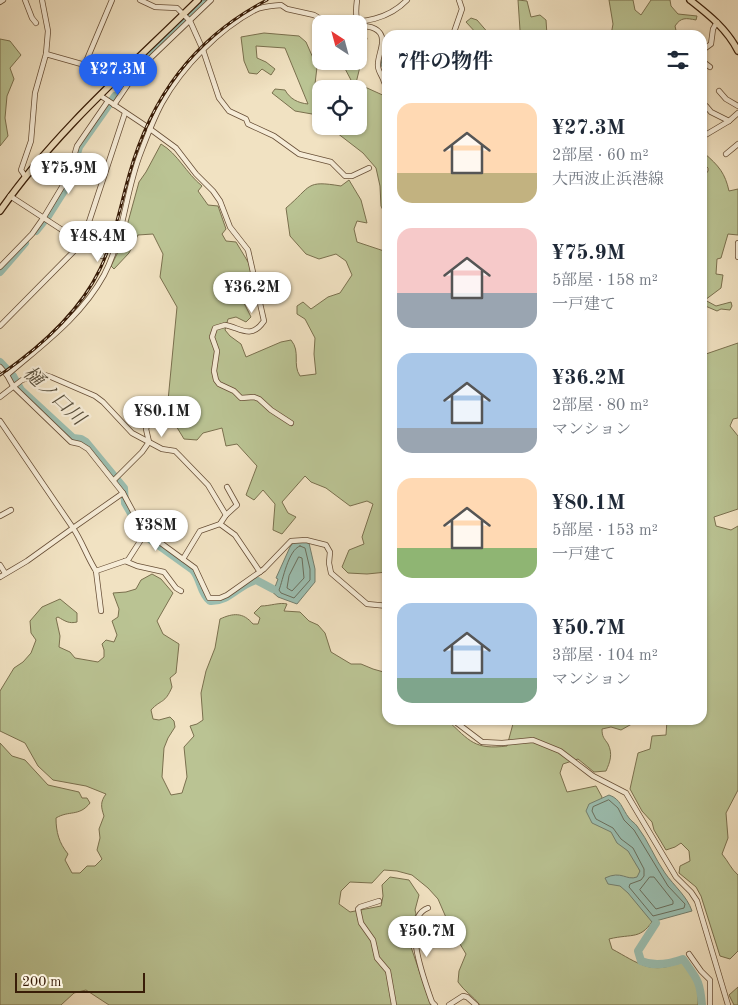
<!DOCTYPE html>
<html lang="ja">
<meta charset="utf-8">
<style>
:root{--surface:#fff;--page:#f2f2f3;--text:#1f2937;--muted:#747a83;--accent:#2563eb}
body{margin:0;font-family:"Old Standard TT","Noto Serif JP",serif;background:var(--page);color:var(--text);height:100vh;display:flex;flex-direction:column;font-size:19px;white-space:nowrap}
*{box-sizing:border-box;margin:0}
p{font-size:16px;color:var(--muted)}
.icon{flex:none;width:28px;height:28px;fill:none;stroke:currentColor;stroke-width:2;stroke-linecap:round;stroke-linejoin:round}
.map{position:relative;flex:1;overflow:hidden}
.panel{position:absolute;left:382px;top:30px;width:325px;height:695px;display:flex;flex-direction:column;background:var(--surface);border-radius:15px;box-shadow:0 1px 4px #0004}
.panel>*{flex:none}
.needle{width:32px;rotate:324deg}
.controls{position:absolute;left:312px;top:15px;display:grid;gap:10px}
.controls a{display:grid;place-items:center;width:55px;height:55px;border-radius:10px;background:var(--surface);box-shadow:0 1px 4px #0004;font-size:25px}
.scale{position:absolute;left:15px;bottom:12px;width:130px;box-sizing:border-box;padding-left:5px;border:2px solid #391d08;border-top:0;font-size:14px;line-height:18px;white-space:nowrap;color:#391d08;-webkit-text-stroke:4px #f6ecd7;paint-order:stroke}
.price{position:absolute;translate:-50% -42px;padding:0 11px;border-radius:18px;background:#fff;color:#222;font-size:16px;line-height:32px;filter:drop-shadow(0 1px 2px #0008)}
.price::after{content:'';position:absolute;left:50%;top:30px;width:15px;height:11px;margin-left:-8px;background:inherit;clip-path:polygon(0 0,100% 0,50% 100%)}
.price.current{background:var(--accent);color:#fff}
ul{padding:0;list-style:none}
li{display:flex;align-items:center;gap:15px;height:125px;padding:0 15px}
li span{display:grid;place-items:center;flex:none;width:140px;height:100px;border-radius:15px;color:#555}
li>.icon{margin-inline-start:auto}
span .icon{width:60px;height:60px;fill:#fffc;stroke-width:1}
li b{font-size:21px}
h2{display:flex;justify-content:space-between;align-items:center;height:60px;padding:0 15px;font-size:21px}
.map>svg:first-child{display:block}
</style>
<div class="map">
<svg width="738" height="1005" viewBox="0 0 738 1005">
<rect width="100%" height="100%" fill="#f1e2c2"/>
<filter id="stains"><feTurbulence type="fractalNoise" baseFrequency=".004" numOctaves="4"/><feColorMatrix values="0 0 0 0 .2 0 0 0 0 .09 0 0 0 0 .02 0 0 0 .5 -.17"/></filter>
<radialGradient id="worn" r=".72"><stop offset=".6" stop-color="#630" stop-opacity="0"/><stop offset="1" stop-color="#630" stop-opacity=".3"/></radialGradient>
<g fill="#bac393" stroke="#7a704e">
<polygon points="518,0 527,1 531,17 540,15 546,20 547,35 522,35 520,30"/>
<path d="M609,0h24l2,10 6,5 10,-15h19l1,6 7,8 19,2 -1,4c-10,-2 -15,-3 -21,6l2,9h-66l2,-11z"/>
<polygon points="471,18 477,20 490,35 478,35 466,22"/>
<polygon points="359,29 367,38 356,83 387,97 387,219 381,206 380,186 376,168 363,153 328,126 359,126 359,89 347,89 352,82 341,61 359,61"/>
<path d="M264,33l35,3 7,6 11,25 -2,17 3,6 -2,13 5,1v17l-9,-7 -17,-3 -23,-18 3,-4 10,1c5,9 13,13 23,14l-23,-56 -29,-2 1,12 9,4 9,7 -4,6 -9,-6 -5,5 -8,-1 -5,-12 -3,-24z"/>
<polygon points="0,39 10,41 21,55 10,68 14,79 7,96 5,118 8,136 0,146"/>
<path d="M161,144c17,10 25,29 41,42l-4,5 10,14 10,1 8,23 -4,5 4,7 10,1 29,48 -21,13 7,14 -5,5 -10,-5 -8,2 -3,11 5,6 11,8 5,13 35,-15 10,-2c10,12 1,24 9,36l16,-2 -2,-20 1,-16 -10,-19 -8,-5v-8l6,-4 8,7 17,-12 12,-4 12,-18 -6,-14 -10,-7 -17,5 -13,-5 -16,-18 -4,-28c26,-22 19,-28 55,-22l8,-6 12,20 6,23 -10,-2 -3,8 3,13 30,10v320l-20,2 -19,-1 -6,-6 7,-17 15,-6 -2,-7 11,-33 -6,-3 -17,5 -24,-18 -15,-6 -6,-6 -23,26 6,11 8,4 -14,17 -9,-4 2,-26 -12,-14 -9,10 -8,-5 11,-29 -20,-22 -11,2 -4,-18 -19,5 -6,7 -13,-1 -17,-28 10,-104 -17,-30 3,-23 -10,-20 -15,1 -9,18 -15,16 -3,-3 11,-22 17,-62 7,-10z"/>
<path d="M704,153c15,13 21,20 25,38l9,-2v46l-10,-1 -7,24 -4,1 -1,15 7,1 -2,13 -16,12 11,6 15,-4 1,4 -2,4 -9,-1 -4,2 -14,-6 -1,-125 6,-9v-3l-5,-5v-8z"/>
<path d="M738,343v75l-5,1 -3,7 8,10v73l-24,8 2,9 15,4 7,-4v264l-12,23 2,25 -6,16c6,7 9,15 16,21v76l-8,8 -10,-3 -19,-60 -5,-9 -17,-14 1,-7 10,-5 -1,-10 -8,-8 -6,4 -9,3 -12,-20 -2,-8 -10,-11 -12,-22 8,-36 12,-4 2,-13 14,-1 1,-15h35l1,-365z"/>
<path d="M152,574l9,5 12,14 -16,28 6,13 16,10 -3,29 -6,5 2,9c-7,17 -11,12 -21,23l2,9 6,1 11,-3 4,4 1,6 -7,11 -4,10 -2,29 9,18 11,-2 5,-16 -3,-30 10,-11 -4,-10 7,-2 6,-4 -2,-27 5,-22 9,-23 5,-29c13,-6 23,-7 33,5h5l2,-6 -6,-5 7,-7c9,0 19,-4 26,-2l-3,7 16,1 9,9 9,4 7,8 6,19 20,12h10l12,5 14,4 1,47h59c23,21 27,30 60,26l7,-26h125l-18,10 -10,-3 -9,2c0,8 2,9 6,15 5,10 2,18 -2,27l-12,1 -16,-13 -15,5 -3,9 7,19 29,-6 6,11 -3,13 32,34 24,73c-14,24 -22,16 -46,22l3,10c26,14 40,27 70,12 13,19 17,20 16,44h-218c-7,-9 -16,-14 -22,-23l1,-11 7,-17 -15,-25 -13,-30 -10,-11 -16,-13 -15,-4 -13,-1 -12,13 -22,-1 -9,9 -2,13 11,8 31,-6 2,-10 -1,-11 8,-8 19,3 10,15 -4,15 1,4 -2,5 -3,28 20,58h-322l-23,-15 -12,3 -13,12h-61v-262l12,13 13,4 23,25 31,7 3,6h5l3,5c-11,14 -21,7 -34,15 0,14 3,25 12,36l-3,6 7,13h8l7,-7h8l7,-7 -5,-9 3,-12 -1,-9 5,-13c-3,-9 -4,-14 2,-22l-20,-8 -33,-6 -15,-14 -13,-23 -25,-12v-40l14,-23 9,-6 8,-9 5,-13 -5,-7 -1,-12 12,-14 18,-8 17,14v9c-8,2 -12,-1 -19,-5l-2,1 4,18 -1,11 11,5 5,6 23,4 6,-5v-7l-2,-6 4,-4 8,2 3,-7 -5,-14 6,-4 1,-8 -6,-16 13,-1 10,-3 5,-9z"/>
<polygon points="738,987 738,1005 734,1005 729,995"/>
</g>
<g fill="#9bbeb0" stroke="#747e6d">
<polygon points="202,0 208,0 133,74 114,102 110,100 133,68"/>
<polygon points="385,44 387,45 387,76 381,65"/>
<polygon points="300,541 309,543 315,569 315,582 297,604 278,597 270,590 272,586 275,587 278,579 276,578 290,547 293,543"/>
<path d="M609,795c12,4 13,14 20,23 2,3 6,5 8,8 11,14 18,33 28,47 9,13 22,23 27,38l-40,11 -24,-29 -8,-7 -12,-2 -3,-6c17,-8 21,3 32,-1l3,-6 -12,-20 -11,-8 -6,-11 -19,-9 -6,-12 3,-7z"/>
</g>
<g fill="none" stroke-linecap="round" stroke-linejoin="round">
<g stroke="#6a6e5c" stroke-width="1">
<path d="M300,546l5,2 5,21v11l-16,18 -13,-5 -2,-3c4,-10 9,-40 21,-44z"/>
<polygon points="299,557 302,558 304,578 292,591 287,588 289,576"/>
<polygon points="609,800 618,808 624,820 634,830 668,886 685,904 684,908 653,916 629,887 630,884 641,880 644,876 644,869 633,848 621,839 613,828 596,819 592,811 593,807"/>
<polygon points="650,877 654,877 673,901 673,904 656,909 640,890"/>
</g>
<g stroke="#9bbeb0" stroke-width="8">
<polyline points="36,231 48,216 67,186 79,147 115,96"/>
<polyline points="0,272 25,243"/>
<path d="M0,362l13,14 8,14 52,48 8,1 5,3 38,46 1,15 16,28 6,6 46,33c8,9 7,23 17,31 19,1 28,-16 46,-21l17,9"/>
<path d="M656,923l-18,28 3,10c14,6 28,3 42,-2 14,20 17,21 19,46"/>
</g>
<g stroke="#674e36" stroke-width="6">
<g id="minor">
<polyline points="25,0 32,18 36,23"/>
<polyline points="42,0 48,31 46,54"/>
<polyline points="140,0 155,7 177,8 190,21 203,50 219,98 229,111 246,119 248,124 274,136 299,154 331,162 345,176 352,176 369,168"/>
<path d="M357,0c-5,38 13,19 23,33 6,8 -2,22 -2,31 -1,7 5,12 6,18"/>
<polyline points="0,2 3,0"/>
<path d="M334,24c27,-2 53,-3 73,-24"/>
<polyline points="453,35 462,9 459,0"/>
<polyline points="702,55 704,49 711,44 713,29 717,22"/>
<polyline points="702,61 710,67"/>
<polyline points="85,64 112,0"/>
<polyline points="719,91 726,99 738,106"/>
<path d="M101,96l45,30 30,22 20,26 17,17 7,10 10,26 18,23 16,71c-13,19 -23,7 -39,4l-10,3 -3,9 5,14 -3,20 2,9 3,4 15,7 7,7 13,-1 5,2 12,11 20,13"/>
<polyline points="114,105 137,71 211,0"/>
<polyline points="702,107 706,106 711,112 729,121"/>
<polyline points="702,137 729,121 738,113"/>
<polyline points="726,154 738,144"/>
<polyline points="25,176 21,170 31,141 35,93 46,54 99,69 115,81"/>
<polyline points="10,196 102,256"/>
<polyline points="738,243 738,257"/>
<polyline points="0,267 32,234 44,217 68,177 77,146 108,101"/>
<polyline points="0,326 82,243 125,113"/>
<polyline points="0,367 7,375 13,386 71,442 80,444 88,449 123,493 143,530 195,568 209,598 220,598 227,595 264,569 291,541 306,540 326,545 330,552 329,563 331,573 367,604 388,606"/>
<path d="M7,375c36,-31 74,-58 97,-100 20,-38 21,-83 37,-123 6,-16 13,-34 21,-49 20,-36 57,-74 93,-93 8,-4 17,-4 26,-5l6,4 27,6 15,9"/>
<polyline points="0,397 22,380 42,374 51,377 95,396 103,402 132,433 162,449 175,451 179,455 208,485 226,515 220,524 200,531 183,559"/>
<polyline points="0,421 73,528 123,493"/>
<polyline points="114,480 142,452 149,442 146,429 149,421"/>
<polyline points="226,515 237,505 227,487"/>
<polyline points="0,516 11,510"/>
<polyline points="220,524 235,535 260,572"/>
<polyline points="125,561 137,566 164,572 176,588 181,591"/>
<polyline points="0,565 5,573"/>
<polyline points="96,571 101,611"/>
<path d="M0,577l27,-16 46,-33c9,13 14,29 23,43l32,-11 18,-28"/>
<polyline points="453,720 482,742 502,743 533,740 560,751 593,776 626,793 676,877 691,892 697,901 728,1005"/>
<polyline points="379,901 360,907 358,909 361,923 373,940 377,958 388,971 394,1005"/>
<path d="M428,908c-28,10 -3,74 4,94l3,3"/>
<polyline points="689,954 701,971 710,980 710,1005"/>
<polyline points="449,1005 463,996 467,997 476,1005"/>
</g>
</g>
<g stroke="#391d08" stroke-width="8">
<g id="major">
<path d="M690,0c19,15 37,29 48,51"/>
<path d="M0,211c54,-78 130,-144 198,-211"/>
</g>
</g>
<use href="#minor" stroke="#f6ecd7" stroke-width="4.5"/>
<use href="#major" stroke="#f1e2c2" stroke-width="5.5"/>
<g stroke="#391d08" stroke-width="3">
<path id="rail" d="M0,375c39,-27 79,-62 100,-106 14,-29 20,-62 29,-94 22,-78 65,-137 138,-175"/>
</g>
<use href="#rail" stroke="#f6ecd7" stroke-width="1" stroke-dasharray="4" stroke-linecap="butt"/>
</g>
<g text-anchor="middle" stroke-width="4.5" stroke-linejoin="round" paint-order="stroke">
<g font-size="19" font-style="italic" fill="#564d3a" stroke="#f6ecd7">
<text transform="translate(55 395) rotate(43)" y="7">樋ノ口川</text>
</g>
</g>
<rect width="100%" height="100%" filter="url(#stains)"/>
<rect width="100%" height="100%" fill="url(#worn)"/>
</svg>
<div class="controls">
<a><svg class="needle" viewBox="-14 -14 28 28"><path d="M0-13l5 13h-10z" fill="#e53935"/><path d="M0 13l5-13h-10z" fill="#747a83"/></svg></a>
<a><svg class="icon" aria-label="locate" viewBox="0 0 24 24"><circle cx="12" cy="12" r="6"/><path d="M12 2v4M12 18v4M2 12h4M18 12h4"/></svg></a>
</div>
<div class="scale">200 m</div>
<b class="price current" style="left:118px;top:96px">¥27.3M</b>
<b class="price" style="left:69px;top:195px">¥75.9M</b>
<b class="price" style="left:98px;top:263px">¥48.4M</b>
<b class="price" style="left:252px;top:314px">¥36.2M</b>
<b class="price" style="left:162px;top:438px">¥80.1M</b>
<b class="price" style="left:156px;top:552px">¥38M</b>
<b class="price" style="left:427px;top:958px">¥50.7M</b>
<section class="panel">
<h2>7件の物件<svg class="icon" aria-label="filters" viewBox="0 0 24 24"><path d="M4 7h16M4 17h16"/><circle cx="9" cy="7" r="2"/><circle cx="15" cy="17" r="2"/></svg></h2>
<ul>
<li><span style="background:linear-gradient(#ffd9b3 70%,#c2b280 0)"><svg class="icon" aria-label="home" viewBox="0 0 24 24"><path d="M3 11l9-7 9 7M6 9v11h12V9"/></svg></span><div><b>¥27.3M</b><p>2部屋 · 60 m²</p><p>大西波止浜港線</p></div></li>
<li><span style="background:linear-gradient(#f6c9c9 65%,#9aa5b1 0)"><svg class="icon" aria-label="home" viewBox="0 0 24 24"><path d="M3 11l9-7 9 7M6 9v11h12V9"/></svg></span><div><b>¥75.9M</b><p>5部屋 · 158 m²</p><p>一戸建て</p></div></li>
<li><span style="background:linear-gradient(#a9c7e8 75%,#9aa5b1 0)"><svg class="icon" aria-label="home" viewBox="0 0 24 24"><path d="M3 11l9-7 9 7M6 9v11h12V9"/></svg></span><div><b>¥36.2M</b><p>2部屋 · 80 m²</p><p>マンション</p></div></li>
<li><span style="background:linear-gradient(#ffd9b3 70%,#8fb573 0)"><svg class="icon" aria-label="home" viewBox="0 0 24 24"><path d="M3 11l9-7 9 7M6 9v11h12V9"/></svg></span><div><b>¥80.1M</b><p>5部屋 · 153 m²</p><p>一戸建て</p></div></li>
<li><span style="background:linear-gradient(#a9c7e8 75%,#7fa58c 0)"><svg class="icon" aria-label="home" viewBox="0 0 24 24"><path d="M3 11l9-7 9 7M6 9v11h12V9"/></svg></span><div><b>¥50.7M</b><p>3部屋 · 104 m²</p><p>マンション</p></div></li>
</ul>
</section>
</div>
